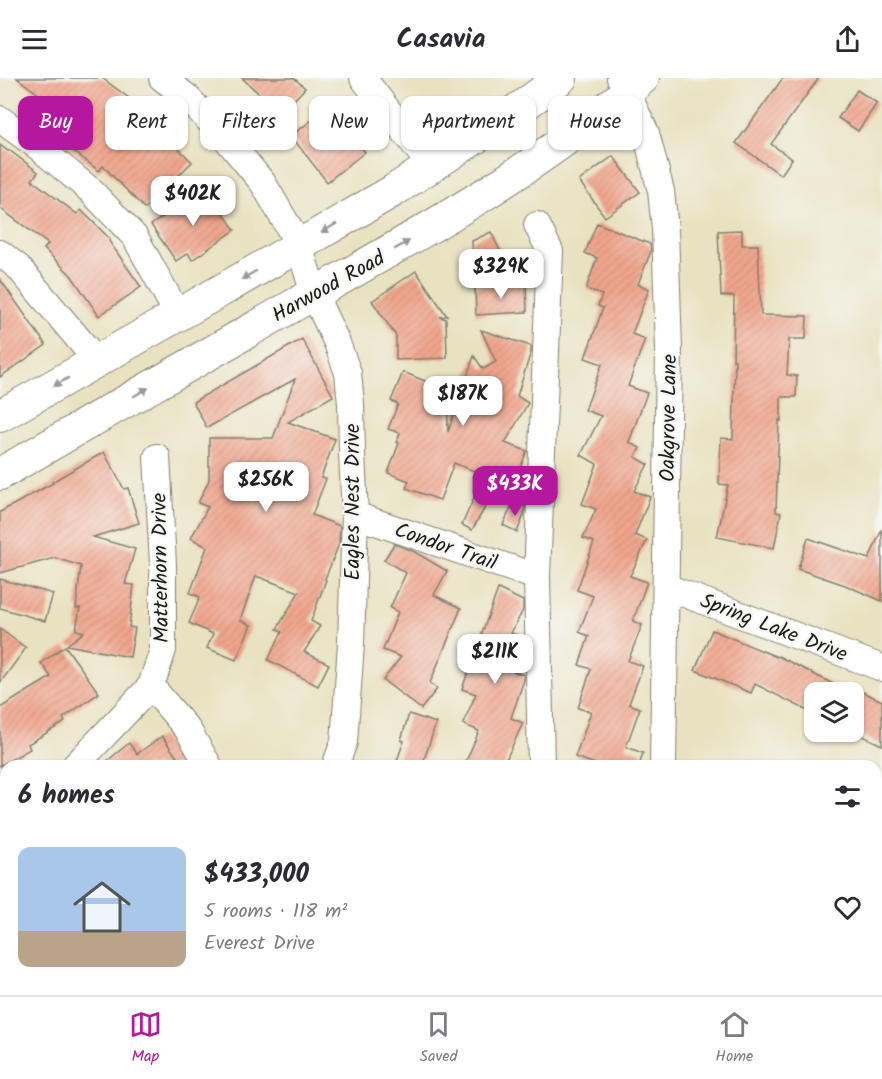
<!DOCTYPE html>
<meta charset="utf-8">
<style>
:root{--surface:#fff;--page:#f7f7f7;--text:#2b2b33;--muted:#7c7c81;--line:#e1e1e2;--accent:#b5179e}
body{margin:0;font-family:Kalam,sans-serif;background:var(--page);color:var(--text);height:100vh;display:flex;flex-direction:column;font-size:22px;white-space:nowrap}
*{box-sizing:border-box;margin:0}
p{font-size:20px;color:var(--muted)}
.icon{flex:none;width:33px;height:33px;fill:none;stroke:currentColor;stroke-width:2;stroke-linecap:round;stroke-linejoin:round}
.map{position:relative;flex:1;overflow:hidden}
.side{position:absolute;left:0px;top:682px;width:882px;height:236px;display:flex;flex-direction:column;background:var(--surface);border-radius:18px 18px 0 0;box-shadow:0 2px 4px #0004}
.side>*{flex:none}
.top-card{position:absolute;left:18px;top:18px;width:846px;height:54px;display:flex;gap:12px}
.fabs{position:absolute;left:804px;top:604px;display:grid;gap:12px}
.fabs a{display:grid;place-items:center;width:60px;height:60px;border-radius:12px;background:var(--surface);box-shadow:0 2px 4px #0004;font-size:30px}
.price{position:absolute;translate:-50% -51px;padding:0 14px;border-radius:12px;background:#fff;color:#222;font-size:20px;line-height:39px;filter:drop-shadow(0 2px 3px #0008)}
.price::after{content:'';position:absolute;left:50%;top:36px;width:18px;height:14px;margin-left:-9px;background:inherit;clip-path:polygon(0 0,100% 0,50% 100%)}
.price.on{background:var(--accent);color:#fff}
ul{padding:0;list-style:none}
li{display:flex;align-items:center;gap:18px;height:150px;padding:0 18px}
li span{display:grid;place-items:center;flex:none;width:168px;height:120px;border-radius:12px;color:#555}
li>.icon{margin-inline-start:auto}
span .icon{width:72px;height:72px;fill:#fffc;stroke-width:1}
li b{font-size:26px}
h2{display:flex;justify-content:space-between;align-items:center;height:72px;padding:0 18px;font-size:26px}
.chip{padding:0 21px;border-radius:12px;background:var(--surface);box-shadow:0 2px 4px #0004;font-size:21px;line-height:54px}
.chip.on{background:var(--accent);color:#fff}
header{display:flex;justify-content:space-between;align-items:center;height:78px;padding:0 18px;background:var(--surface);font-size:27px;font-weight:800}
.menu{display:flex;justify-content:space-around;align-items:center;height:84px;border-top:2px solid var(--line);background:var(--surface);font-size:16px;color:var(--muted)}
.menu a{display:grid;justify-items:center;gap:3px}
.menu .on{color:var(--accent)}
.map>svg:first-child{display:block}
</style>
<header><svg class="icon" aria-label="menu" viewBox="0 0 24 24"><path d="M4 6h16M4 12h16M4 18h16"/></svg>Casavia<svg class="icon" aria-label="share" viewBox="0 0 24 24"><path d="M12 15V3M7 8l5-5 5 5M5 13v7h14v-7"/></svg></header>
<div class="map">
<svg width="882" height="917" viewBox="0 0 882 917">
<defs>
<pattern id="building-hatch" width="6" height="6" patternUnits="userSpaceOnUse" patternTransform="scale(1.5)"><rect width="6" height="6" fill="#f1a68d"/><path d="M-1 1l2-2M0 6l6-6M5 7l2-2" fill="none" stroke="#ce8e79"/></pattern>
</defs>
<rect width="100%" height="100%" fill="#f6f6f2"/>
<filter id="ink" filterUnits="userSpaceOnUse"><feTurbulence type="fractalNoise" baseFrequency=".0167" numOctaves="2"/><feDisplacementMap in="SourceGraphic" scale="12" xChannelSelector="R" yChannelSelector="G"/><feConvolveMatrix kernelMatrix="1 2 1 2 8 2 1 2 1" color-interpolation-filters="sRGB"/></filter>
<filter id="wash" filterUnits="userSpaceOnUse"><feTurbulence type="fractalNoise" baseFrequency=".008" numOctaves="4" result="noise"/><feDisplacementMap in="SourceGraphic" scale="24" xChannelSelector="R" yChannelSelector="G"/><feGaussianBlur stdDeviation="1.35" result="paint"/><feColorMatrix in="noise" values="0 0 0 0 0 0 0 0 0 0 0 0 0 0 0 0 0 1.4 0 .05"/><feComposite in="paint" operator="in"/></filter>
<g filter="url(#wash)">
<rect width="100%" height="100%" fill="#e9e2c1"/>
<g id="blocks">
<g fill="url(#building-hatch)">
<polygon points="17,0 102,0 145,32 143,35 192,84 145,131 103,88 99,93 53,57 68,38"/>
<polygon points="242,0 294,0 305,10 281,36"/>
<polygon points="783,0 819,0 771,66 792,81 781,97 736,65"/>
<polygon points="857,12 877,25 858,53 838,40"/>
<polygon points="329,29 365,74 327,104 291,58"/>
<polygon points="0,67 8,73 9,72 38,94 32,102 77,136 81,132 110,161 109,163 141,209 99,238 71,197 44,171 48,166 0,130"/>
<polygon points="613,78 640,114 605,139 579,103"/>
<polygon points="206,110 235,152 192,182 188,175 176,183 151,147"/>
<polygon points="597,145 650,166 651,173 638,206 649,211 632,256 645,261 628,308 647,315 629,364 640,370 635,379 648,386 634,413 650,419 635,457 647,462 630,498 647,504 633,543 642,547 628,583 643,588 629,626 640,630 626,669 643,675 639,688 601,688 575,679 591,634 578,630 591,591 579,587 589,558 579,554 593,518 577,512 594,464 583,460 596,431 582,426 597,386 581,377 601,338 585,332 602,286 585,280 603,230 598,228 602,217 586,211 597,180 585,175"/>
<polygon points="742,152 742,167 758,167 761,237 807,238 806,261 789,261 787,297 797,298 796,319 781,319 781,343 779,342 776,434 781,435 774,470 717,459 728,407 719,406 721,360 733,361 735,282 733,282 734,218 721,218 718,153"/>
<polygon points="491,154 505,183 474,198 472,163"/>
<polygon points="416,193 447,238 440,239 446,241 447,280 396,282 396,258 372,223"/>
<polygon points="0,201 46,267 0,299"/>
<polygon points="526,206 527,234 476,237 475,209"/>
<polygon points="481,252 531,268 531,274 517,318 528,325 505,365 527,373 513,408 501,402 472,452 462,447 484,397 454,385 440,422 406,410 409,403 388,395 399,365 397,364 400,355 388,351 398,326 391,323 403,294 447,312 448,354 474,278 483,291 496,284"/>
<polygon points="302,261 333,318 288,344 335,361 321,400 326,401 312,437 340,448 339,466 325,501 326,502 311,543 320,548 304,574 329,586 318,608 268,582 282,554 277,551 299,514 256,498 240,542 251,547 236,582 207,570 213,556 189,545 200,519 190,515 207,469 191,460 208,429 198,425 209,402 209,360 273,360 295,301 207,350 193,324"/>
<polygon points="104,374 124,411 128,410 139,445 93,459 135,471 125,506 134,507 129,549 135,550 130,579 67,567 84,554 76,552 80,530 76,530 81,488 55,480 0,495 0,434 53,405 52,404"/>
<polygon points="514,423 525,428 524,437 517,454 503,447"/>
<polygon points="882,451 882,523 845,507 798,491 808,460 869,481"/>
<polygon points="394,466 413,473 447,493 434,517 461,530 430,605 437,611 421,631 383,602 401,579 383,572 398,534 390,530 406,495 384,482"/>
<polygon points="0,501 53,516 45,543 0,530"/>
<polygon points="498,511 523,523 523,532 511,555 523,559 523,563 512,593 524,597 524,602 511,640 523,645 503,688 464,688 479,653 463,646 476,616 462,611"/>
<polygon points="0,551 26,570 0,605"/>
<polygon points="712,552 777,579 778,578 851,615 814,615 814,636 755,606 751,615 695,592"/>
<polygon points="65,568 99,615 63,640 65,644 28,666 30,671 0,688 0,630 51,599 41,585"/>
<polygon points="854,610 882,623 882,667 854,654"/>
<polygon points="409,636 436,645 422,688 395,688 404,663 401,662"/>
<polygon points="162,658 183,688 101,688 129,665 137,676"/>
</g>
</g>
</g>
<g filter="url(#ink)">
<use href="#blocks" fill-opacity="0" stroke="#827f6e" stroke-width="1.5"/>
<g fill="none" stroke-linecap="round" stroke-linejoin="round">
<g stroke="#827f6e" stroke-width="28">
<g id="minor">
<polyline points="162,0 187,19 229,64 263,105 299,167 314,216 337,265 348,295 351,326 352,376 355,437 351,566 344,664 335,688"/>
<polyline points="363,0 431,88"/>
<polyline points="620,0 646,55 661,113 665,151 669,271 663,688"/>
<polyline points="0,41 37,68 90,112 135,159 178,237"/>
<polyline points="537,147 550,173 537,499 541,688"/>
<polyline points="0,175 18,189 97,283"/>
<polyline points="157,379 163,486 163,572 151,608 188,652 209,688"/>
<polyline points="355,437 537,499"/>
<polyline points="666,509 882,590"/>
<polyline points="75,688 151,608"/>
<polyline points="0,767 6,760"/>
<polyline points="410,912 419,917"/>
<polyline points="128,917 132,912"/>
<polyline points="542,917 543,912"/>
<polyline points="657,917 657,912"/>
<polyline points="813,917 813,912"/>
</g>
</g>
<g stroke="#827f6e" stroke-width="34">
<g id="major">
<polyline points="0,338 217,215 393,113 478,58 527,25 561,0"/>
<path d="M0,396c103,-60 206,-119 310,-178 115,-65 233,-130 333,-218"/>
</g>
</g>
<use href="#minor" stroke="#fff" stroke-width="26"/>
<use href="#major" stroke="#fff" stroke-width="32"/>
</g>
<defs><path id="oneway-solid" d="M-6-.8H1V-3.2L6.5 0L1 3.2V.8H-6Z" transform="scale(1.5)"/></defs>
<g fill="#999">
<use href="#oneway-solid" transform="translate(329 150) rotate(150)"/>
<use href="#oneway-solid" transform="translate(402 167) rotate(-30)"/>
<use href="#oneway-solid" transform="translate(249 197) rotate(150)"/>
<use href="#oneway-solid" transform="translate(61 304) rotate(151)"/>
<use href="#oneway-solid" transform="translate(141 314) rotate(-30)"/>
</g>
</g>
<g text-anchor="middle" stroke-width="4.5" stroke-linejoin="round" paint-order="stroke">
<g font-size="21" fill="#1c1c1c" stroke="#f6f6f2">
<text transform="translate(328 208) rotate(-29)" y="7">Harwood Road</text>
<text transform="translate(668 340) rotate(-89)" y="7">Oakgrove Lane</text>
<text transform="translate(352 424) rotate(-90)" y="7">Eagles Nest Drive</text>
<text transform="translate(446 468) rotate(19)" y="7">Condor Trail</text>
<text transform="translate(160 490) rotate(-91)" y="7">Matterhorn Drive</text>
<text transform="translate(774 549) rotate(21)" y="7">Spring Lake Drive</text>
</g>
</g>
</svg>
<div class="fabs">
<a><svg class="icon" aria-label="layers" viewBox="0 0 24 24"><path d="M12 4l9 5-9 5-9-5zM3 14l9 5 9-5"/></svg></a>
</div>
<b class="price" style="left:193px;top:149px">$402K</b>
<b class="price" style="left:501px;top:222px">$329K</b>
<b class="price" style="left:463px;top:349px">$187K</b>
<b class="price" style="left:266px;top:435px">$256K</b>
<b class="price on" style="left:515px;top:439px">$433K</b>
<b class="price" style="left:495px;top:607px">$211K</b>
<div class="top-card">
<a class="chip on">Buy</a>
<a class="chip">Rent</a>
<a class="chip">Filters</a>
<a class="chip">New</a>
<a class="chip">Apartment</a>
<a class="chip">House</a>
</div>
<section class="side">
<h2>6 homes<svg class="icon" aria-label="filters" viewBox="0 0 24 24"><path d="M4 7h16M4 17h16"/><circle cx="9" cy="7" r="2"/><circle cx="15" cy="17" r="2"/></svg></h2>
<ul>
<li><span style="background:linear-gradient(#a9c7e8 70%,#b9a48a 0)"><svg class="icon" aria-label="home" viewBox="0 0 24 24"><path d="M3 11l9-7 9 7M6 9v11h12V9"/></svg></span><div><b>$433,000</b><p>5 rooms · 118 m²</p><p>Everest Drive</p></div><svg class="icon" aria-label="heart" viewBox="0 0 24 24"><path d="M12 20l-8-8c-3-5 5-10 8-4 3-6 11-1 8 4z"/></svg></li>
</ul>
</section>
</div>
<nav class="menu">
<a class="on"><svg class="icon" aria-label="map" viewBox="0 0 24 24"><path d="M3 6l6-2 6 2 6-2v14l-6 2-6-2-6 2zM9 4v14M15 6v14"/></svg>Map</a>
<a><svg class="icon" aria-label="saved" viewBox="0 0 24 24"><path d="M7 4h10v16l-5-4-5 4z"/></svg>Saved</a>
<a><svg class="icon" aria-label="home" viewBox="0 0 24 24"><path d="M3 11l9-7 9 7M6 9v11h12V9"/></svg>Home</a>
</nav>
